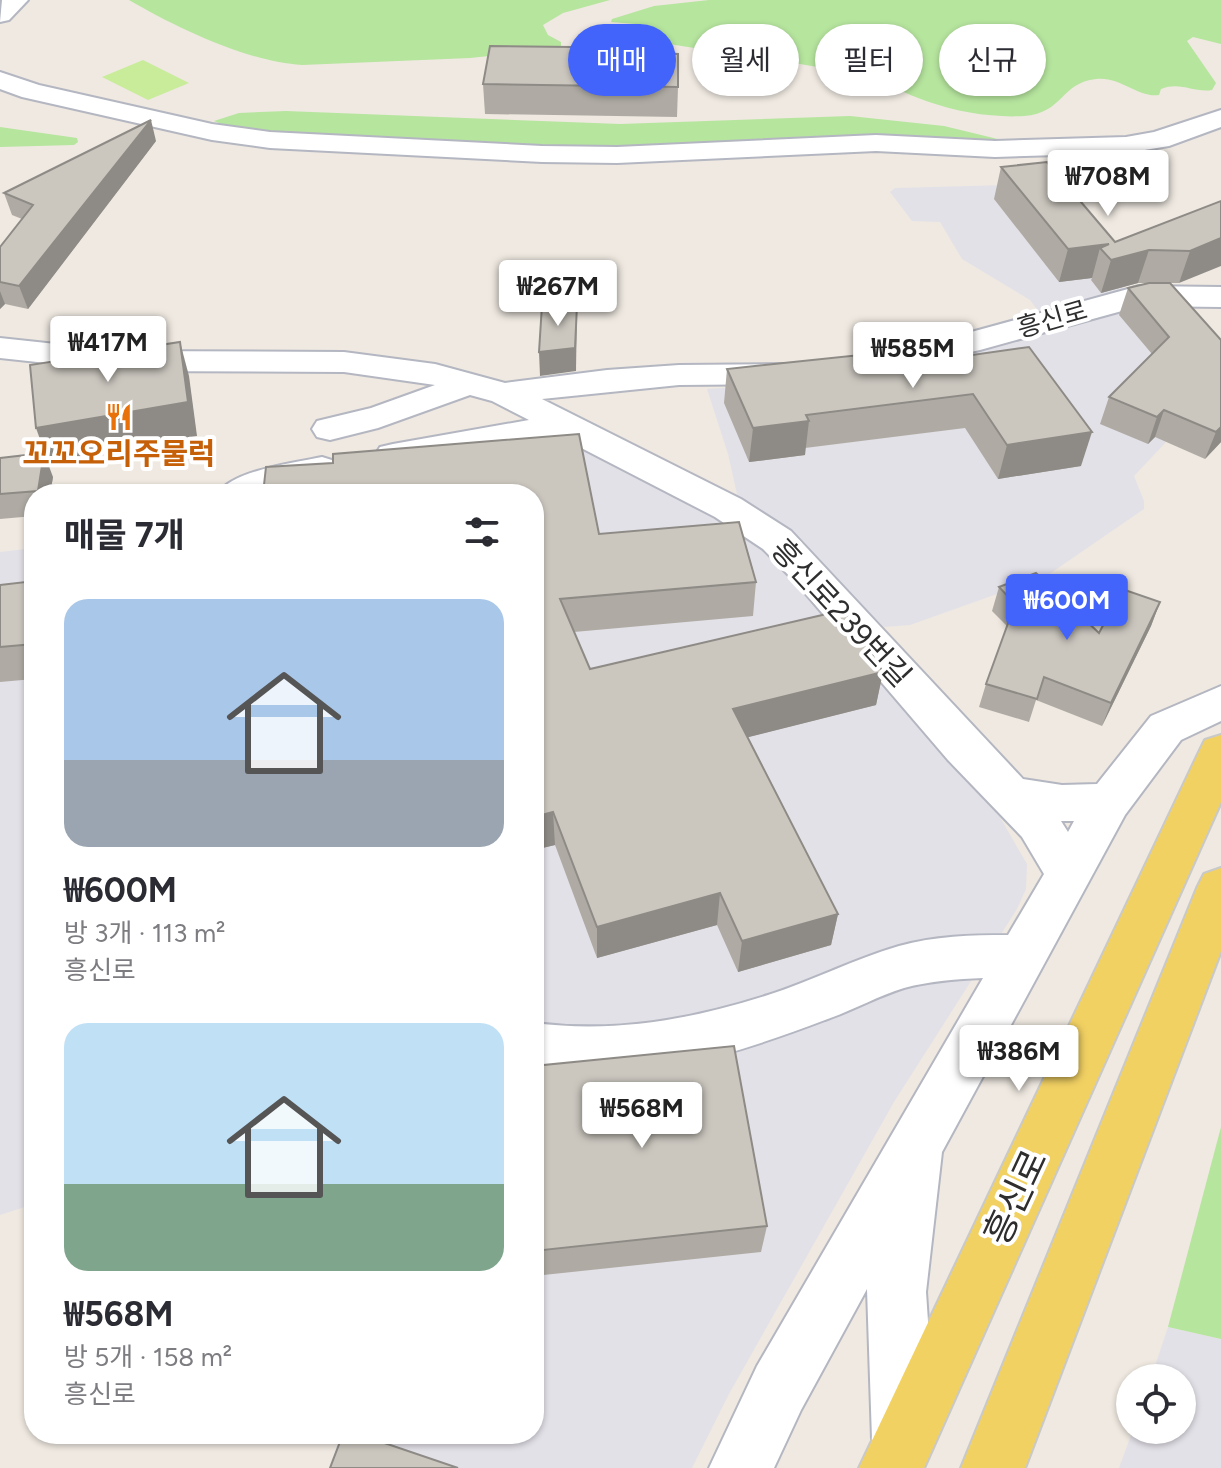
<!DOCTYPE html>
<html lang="ko">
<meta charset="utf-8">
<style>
:root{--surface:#fff;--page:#f7f7f7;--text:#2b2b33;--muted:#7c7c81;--accent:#4264fb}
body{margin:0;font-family:Figtree,"Noto Sans KR",sans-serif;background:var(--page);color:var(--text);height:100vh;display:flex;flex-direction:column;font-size:30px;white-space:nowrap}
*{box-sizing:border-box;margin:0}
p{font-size:26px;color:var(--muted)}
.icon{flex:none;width:44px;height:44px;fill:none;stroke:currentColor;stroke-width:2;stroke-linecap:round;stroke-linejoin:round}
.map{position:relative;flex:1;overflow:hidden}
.side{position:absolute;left:24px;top:484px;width:520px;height:960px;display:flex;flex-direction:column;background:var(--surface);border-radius:32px;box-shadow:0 2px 6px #0004}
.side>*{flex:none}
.top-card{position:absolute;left:568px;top:24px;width:532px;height:72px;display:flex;gap:16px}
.controls{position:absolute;left:1116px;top:1364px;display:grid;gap:16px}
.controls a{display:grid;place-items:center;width:80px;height:80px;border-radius:50%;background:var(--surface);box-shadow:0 2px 6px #0004;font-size:40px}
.price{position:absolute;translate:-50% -68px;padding:0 18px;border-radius:8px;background:#fff;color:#222;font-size:26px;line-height:52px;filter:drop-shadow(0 2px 4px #0008)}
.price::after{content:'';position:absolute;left:50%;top:48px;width:24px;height:18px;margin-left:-12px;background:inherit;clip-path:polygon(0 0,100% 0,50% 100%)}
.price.active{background:var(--accent);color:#fff}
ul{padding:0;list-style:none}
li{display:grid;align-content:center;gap:16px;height:424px;padding:0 40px}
li span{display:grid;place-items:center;height:248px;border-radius:24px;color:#555}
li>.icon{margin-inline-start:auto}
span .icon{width:144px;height:144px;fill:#fffc;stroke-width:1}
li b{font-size:34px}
h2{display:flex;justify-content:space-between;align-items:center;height:96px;padding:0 40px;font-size:34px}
.chip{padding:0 28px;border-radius:36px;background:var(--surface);box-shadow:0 2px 6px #0004;font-size:28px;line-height:72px}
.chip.active{background:var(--accent);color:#fff}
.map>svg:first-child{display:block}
</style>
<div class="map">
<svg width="1221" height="1468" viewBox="0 0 1221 1468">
<rect width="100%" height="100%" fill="#efe9e1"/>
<g fill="#e3e1e8">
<polygon points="1008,185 1113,263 1126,291 1041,315 1030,300 962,259 940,222 912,221 890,192 895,188"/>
<polygon points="1141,301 1221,373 1203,403 1134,476 1144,501 1144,509 1045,577 910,625 884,627 817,561 745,504 737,494 728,454 707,389 782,384 917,366"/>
<polygon points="534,421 753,536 862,648 997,812 1027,864 1026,889 1017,909 894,1102 729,1394 692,1468 329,1468 341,1434 534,1434 534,494 200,494 244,478 285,468"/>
<polygon points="34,548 34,1204 0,1215 0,552"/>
<polygon points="1168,1327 1221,1339 1221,1468 1119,1468 1133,1430 1182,1430 1182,1378 1151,1378"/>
</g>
<g fill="#b6e59e">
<path d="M129,0h481l-47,13 -20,12 5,10 13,7v4l-5,3 -86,9 -168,7c-54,-3 -127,-38 -173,-65z"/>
<path d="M709,0h512v44l-28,-7 -6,4 29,42 -4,7c-18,3 -32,-9 -51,-1l-2,6c-21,3 -39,-19 -63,-16 -36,4 -32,34 -72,37 -30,2 -66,-4 -95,-14 -24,-8 -44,-20 -68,-26 -63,-15 -128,-21 -192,-32l-21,-9 -1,-10 -36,-3 1,-3 42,-13z"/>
<polygon points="286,111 620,124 850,116 944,126 1010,142 599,151 268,134 229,127 214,121 239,113"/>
<polygon points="0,127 77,138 78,142 74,145 0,147"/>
<polygon points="1221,1127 1221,1339 1168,1327"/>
</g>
<polygon fill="#c9ec9a" points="143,60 189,83 148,100 102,77"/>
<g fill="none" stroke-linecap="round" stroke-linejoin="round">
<g stroke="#b4b7c1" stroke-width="4">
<g id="minor">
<polygon points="2,0 28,0 9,20 0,22"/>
<polygon points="0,72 39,85 212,124 270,132 542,146 617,147 876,135 995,141 1126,137 1154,132 1221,110 1221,127 1169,146 1126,153 995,157 876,151 617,163 542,162 270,148 212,140 22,97 0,89"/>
<polygon points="1139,286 1221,287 1221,307 1140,306 980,350 853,377 841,374 836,367 841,360 964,334"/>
<path d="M0,338l121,13 223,1 91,12 70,19 102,-13 72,-5 105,-1 12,3 5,7 -5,7 -12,3 -105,1 -137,14 199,100 50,32 232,248 39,6 35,-1 54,-68 70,-30v35l-40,19 -56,75 -183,337 -16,140 10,147 -10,22c-17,7 -27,7 -44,0l-10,-22 -5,-150 -66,121 -27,58h-65l48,-102 226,-388c-26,1 -53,3 -79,10 -26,8 -53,23 -79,32 -97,37 -186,64 -291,51v-48c81,10 156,-3 234,-28 44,-14 86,-36 131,-49 35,-10 73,-11 109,-11l36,-61 -22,-37 -74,-77 -149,-174 -36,-37 -48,-32 -155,-80 -167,29 -13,-3 -5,-8 5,-8 13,-3 136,-24 -37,-19 -22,-6 -92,33 -48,12 -13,-3 -5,-8 5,-8 54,-13 64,-23 -91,-13 -223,-1 -121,-13zM1061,821h13l-6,11z"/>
<path d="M322,457l13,4 5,8 -5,8 -65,17h-53c16,-24 77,-31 105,-37z"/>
</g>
</g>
<g stroke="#c9c9c9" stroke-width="4">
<g id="major">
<polygon points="1221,735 1221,802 924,1468 859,1468 1199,752 1205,740"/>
<polygon points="1221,868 1221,951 1025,1468 961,1468 1197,888 1204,874"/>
</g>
</g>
<use href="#minor" fill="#fff" fill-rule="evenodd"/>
<use href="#major" fill="#f2d163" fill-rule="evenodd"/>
</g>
<g fill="#afaba4">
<polygon points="655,53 678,87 677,117 485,114 483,84"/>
<polygon points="156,141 28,309 5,304 0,309 0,247 22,219 12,215 4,193"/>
<polygon points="1001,167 1115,242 1221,201 1179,283 1170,283 1221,442 1205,459 1155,437 1148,444 1100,424 1109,397 1152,354 1119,315 1128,288 1147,283 1138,283 1101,293 1091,280 1092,278 1059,282 994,199"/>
<polygon points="1029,347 1081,466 998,479 965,428 805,448 805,455 749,462 724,403 727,369 916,363"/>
<polygon points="0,458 53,477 50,494 34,494 34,516 0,519"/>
<polygon points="534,494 599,534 756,582 753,616 574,632 590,669 883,672 876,705 748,737 838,914 831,945 738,972 717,925 597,958 555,845 534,850"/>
<polygon points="34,581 34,679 0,682 0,585"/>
<polygon points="999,587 1099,633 1160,602 1151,626 1102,726 1036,700 1029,722 979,707 986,684 1007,626 992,611"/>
<polygon points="534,1066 767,1226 761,1252 534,1276"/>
</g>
<g fill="#8e8b86">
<polygon points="151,120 156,141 28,309 19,286"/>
<polygon points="1221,238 1221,266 1179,283 1190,251"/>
<polygon points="1109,244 1100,248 1092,278 1059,282 1068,249"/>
<polygon points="1149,250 1138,283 1101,293 1111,260"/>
<polygon points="0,291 5,304 0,309"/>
<polygon points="577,305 576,371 540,376 539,352"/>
<polygon points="180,342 189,376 197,436 48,462 36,428"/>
<polygon points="1164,410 1155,437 1148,444 1157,417"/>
<polygon points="809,421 805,455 749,462 753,428"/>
<polygon points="1221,427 1221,442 1205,459 1216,432"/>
<polygon points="1092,432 1081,466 998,479 1007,445"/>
<polygon points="44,453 53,477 50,494 39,494 38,491"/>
<polygon points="1160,602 1151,626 1102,726 1111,703"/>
<polygon points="883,672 876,705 729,742 733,709"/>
<polygon points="553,812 555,845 534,850 534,817"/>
<polygon points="720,893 717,925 597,958 597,927"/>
<polygon points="838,914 831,945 738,972 742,941"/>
</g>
<g fill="#cbc7bf" stroke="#8e8b86" stroke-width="2">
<polygon points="490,46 655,48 655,53 678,54 678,87 483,84"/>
<polygon points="151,120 19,286 0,282 0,247 33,205 4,193"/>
<polygon points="1047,162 1115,242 1221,201 1221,238 1190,251 1149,250 1111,260 1100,248 1109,244 1068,249 1001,167"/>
<polygon points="1149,283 1170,283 1221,340 1221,427 1216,432 1164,410 1157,417 1109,397 1169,337 1128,288"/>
<polygon points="542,305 577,305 575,348 539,352"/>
<polygon points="180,342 188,402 36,428 30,365"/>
<polygon points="1029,347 1092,432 1007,445 973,394 806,415 809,421 753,428 727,369 908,350 916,363"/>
<polygon points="579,434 599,534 739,522 756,582 560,599 590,669 844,610 883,672 733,709 838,914 742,941 720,893 597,927 553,812 534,817 534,494 263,494 266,467 333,463 333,454"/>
<polygon points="44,453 38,491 0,494 0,458"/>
<polygon points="1036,573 1099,633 1122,589 1160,602 1111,703 1044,677 1037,699 986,684 1015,604 999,587"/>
<polygon points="34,581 34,644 0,647 0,585"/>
<polygon points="734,1046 767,1226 534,1251 534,1066"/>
<polygon points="343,1434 358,1434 458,1468 330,1468"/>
</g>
<defs>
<g id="restaurant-bare" transform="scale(2.16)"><path d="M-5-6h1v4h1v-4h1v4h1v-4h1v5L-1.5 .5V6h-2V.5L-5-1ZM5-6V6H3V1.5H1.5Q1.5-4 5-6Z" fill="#e8710a" stroke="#fff" stroke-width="2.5" paint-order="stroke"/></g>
</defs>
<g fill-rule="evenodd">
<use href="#restaurant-bare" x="119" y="417"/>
</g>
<g text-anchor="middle" stroke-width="8" stroke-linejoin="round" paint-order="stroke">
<g font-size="26" fill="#2e2e2e" stroke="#fff">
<text transform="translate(1052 319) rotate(-16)" y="9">흥신로</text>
</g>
<g font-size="30" font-weight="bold" fill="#c56008" stroke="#fff">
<text x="119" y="464">꼬꼬오리주물럭</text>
</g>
<g font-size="30" fill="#2e2e2e" stroke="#fff">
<text transform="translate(841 613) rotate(47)" y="10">흥신로239번길</text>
</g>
<g font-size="36" fill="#2e2e2e" stroke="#fff">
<text transform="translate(1015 1197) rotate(-65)" y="13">흥신로</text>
</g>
</g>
</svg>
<div class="controls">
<a><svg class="icon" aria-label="locate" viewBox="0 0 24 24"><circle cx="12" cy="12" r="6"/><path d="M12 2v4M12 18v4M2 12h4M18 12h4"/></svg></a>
</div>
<b class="price" style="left:1108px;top:218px">₩708M</b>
<b class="price" style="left:558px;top:328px">₩267M</b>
<b class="price" style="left:108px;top:384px">₩417M</b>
<b class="price" style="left:913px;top:390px">₩585M</b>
<b class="price active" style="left:1067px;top:642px">₩600M</b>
<b class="price" style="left:1019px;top:1093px">₩386M</b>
<b class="price" style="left:642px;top:1150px">₩568M</b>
<div class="top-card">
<a class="chip active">매매</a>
<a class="chip">월세</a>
<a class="chip">필터</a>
<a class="chip">신규</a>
</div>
<section class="side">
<h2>매물 7개<svg class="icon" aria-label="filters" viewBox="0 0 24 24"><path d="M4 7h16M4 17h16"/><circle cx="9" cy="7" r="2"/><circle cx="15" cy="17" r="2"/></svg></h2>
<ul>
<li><span style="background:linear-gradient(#a9c7e8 65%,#9aa5b1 0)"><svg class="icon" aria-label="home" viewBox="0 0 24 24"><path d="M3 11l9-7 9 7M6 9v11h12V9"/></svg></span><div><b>₩600M</b><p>방 3개 · 113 m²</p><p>흥신로</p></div></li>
<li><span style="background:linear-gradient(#bfe0f5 65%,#7fa58c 0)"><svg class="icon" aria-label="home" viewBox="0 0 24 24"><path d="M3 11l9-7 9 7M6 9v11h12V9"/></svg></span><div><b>₩568M</b><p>방 5개 · 158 m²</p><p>흥신로</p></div></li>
</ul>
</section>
</div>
